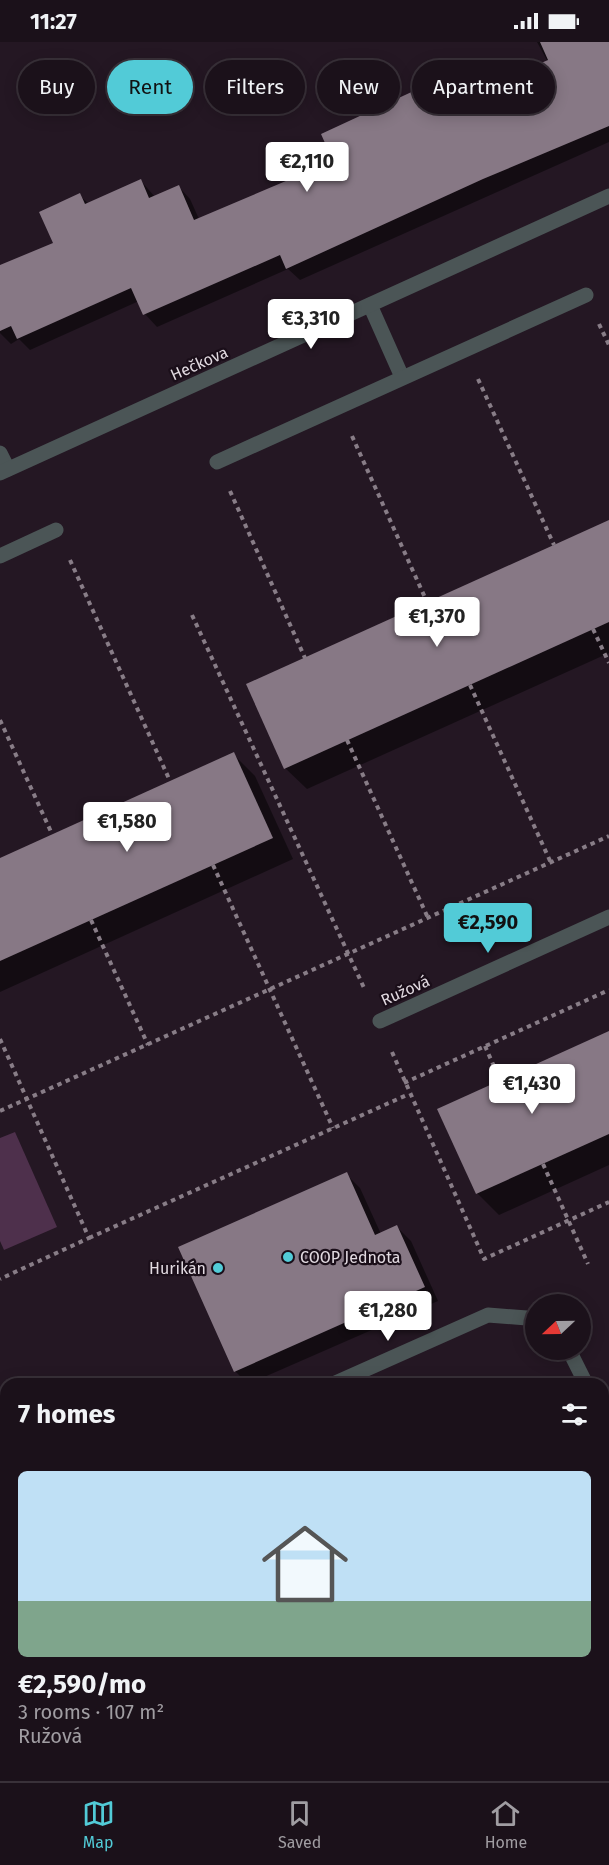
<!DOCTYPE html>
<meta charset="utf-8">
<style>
:root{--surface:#1b111a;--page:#241a23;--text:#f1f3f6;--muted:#a09da2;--line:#393139;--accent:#52cbd7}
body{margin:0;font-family:"Fira Sans",sans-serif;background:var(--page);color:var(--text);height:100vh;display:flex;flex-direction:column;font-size:22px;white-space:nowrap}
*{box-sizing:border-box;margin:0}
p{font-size:20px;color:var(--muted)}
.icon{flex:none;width:33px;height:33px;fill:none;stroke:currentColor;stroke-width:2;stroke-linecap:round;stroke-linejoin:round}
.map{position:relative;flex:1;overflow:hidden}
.drawer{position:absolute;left:0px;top:1336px;width:609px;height:404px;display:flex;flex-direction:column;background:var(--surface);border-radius:18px 18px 0 0;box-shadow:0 3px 15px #0003,0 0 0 2px var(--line)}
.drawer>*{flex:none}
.banner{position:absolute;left:18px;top:18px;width:573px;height:54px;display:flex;gap:12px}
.needle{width:39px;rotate:248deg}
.fabs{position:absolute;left:525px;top:1252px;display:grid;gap:12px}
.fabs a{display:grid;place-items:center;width:66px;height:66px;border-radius:50%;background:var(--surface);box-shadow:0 3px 15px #0003,0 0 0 2px var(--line);font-size:30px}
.price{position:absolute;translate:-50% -51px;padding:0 14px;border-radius:6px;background:#fff;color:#222;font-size:20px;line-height:39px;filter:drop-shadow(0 2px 3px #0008)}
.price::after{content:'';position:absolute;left:50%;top:36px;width:18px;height:14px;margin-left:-9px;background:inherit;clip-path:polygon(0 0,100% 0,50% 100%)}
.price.current{background:var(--accent);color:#111}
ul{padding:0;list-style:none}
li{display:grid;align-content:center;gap:12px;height:318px;padding:0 18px}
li+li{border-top:2px solid var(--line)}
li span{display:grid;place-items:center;height:186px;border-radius:9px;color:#555}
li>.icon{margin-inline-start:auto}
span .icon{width:108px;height:108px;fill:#fffc;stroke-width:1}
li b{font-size:26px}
h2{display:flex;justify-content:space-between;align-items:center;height:72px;padding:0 18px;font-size:26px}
.chip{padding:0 21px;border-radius:27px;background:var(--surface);box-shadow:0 3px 15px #0003,0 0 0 2px var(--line);font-size:21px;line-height:54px}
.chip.current{background:var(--accent);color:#111}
.status{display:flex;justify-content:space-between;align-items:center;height:42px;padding:0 30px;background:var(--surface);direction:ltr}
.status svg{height:16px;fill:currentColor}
.dock{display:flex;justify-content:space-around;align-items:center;height:84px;border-top:2px solid var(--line);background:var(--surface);font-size:16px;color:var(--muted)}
.dock a{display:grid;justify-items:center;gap:3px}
.dock .current{color:var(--accent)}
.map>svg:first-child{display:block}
</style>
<div class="status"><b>11:27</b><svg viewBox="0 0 49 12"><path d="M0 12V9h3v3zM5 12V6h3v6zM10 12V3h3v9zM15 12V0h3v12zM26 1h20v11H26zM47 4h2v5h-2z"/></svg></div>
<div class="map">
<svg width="609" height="1739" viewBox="0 0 609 1739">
<rect width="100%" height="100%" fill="#241723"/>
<g fill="#4e304c">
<polygon points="15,1090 57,1185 4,1208 0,1199 0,1096"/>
<polygon points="6,1592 6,1640 0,1627 0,1595"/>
<polygon points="603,1602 609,1611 609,1670 603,1672"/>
</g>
<g fill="#0007">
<polygon points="537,0 609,0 609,100 300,238 288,227 157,285 145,272 139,259 30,308 19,297 11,302 0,291 0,224 55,201 79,153 89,162 141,139 155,155 178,144 190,157 199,177 335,119 445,36 457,48 462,57 548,20"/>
<polygon points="609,480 609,611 307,747 285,726"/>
<polygon points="233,712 255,734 293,817 0,950 0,817"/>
<polygon points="609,992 609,1123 499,1173 477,1151"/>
<polygon points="346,1132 360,1146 381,1192 397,1185 411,1199 438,1259 248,1342 235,1329"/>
</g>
<g fill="#877885">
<polygon points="540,0 609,0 609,84 483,137 286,227 280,213 143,273 131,246 17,297 11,284 0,289 0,223 53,201 39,170 80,151 85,162 141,137 149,156 179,143 194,178 333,119 321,92 446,34 456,58 548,18"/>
<polygon points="609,478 609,580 284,727 246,642"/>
<polygon points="234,710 273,796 0,919 0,816"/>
<polygon points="609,989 609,1092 476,1152 437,1067"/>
<polygon points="347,1130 375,1193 397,1183 425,1245 234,1330 178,1205"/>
</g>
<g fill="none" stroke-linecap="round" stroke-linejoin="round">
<g stroke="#887d87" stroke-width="4" stroke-dasharray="4.5 4.5" stroke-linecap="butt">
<polyline points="599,282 609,303"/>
<polyline points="478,337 554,503"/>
<polyline points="352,394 427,560"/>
<polyline points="230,449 305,616"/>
<polyline points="70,518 170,739"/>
<polyline points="192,573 365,948"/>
<polyline points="593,587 609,621"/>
<polyline points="470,643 551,821"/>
<polyline points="0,678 52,792"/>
<polyline points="347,698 428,876"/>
<polyline points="213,823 333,1086"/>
<polyline points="91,878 148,1003"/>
<polyline points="0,997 89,1196 0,1237"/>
<polyline points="485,1004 500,1038"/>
<polyline points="392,1010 484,1217 609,1160"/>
<polyline points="404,1041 609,948"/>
<polyline points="0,1069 609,794"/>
<polyline points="543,1122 588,1222"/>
<polyline points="89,1196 409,1052"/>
<polyline points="481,1342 485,1342"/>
<polyline points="603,1432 609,1430"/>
<polyline points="603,1501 609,1514"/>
<polyline points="0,1557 6,1554"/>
<polyline points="0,1666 6,1679"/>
<polyline points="31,1734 33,1739"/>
<polyline points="229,1734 232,1739"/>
<polyline points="387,1734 390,1739"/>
<polyline points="489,1734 491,1739"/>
<polyline points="73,1739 84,1734"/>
</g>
<g stroke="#4b5556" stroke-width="15">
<polyline points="370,263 402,335"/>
<polyline points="217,420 586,253"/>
<polyline points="0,514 56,488"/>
</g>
<g stroke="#4b5556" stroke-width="15">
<polyline points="0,411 8,427"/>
<polyline points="0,431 609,154"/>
<polyline points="380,979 609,875"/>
<polyline points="569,1308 586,1342"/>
<polyline points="333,1342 488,1273 527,1276 536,1282"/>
<polyline points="603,1378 609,1391"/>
</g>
</g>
<g fill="#52cbd7" stroke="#1a0e19" stroke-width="2">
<circle cx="288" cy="1215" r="6"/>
<circle cx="218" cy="1226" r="6"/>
</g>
<g text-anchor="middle" stroke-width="4.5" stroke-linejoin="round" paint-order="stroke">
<g font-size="16" fill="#e2dae1" stroke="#1a0e19">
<text transform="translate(199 321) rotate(-24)" y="6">Hečkova</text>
<text transform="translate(405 948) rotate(-24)" y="6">Ružová</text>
</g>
<g font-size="16" fill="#e2dae1" stroke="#1a0e19" text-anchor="start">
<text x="300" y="1221">COOP Jednota</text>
<text x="206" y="1232" text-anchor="end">Hurikán</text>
</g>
</g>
</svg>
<div class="fabs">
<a><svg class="needle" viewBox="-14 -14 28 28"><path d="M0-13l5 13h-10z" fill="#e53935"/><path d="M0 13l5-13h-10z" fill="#a09da2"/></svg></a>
</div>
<b class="price" style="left:307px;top:151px">€2,110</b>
<b class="price" style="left:311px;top:308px">€3,310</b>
<b class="price" style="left:437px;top:606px">€1,370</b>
<b class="price" style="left:127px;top:811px">€1,580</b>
<b class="price current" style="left:488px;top:912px">€2,590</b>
<b class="price" style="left:532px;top:1073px">€1,430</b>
<b class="price" style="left:388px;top:1300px">€1,280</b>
<div class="banner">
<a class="chip">Buy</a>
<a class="chip current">Rent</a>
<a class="chip">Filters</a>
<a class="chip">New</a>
<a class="chip">Apartment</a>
</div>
<section class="drawer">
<h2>7 homes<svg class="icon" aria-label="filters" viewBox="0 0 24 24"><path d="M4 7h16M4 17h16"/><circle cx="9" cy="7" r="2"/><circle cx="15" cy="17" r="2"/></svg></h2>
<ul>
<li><span style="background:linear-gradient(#bfe0f5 70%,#7fa58c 0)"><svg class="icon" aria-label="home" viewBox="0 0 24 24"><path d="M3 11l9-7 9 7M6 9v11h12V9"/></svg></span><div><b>€2,590/mo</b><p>3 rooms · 107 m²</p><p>Ružová</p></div></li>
</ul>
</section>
</div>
<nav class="dock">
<a class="current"><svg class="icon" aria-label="map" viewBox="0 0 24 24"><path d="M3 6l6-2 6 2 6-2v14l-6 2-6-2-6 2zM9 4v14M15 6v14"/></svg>Map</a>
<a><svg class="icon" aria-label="saved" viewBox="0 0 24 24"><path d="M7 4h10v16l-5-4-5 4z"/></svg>Saved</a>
<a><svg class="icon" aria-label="home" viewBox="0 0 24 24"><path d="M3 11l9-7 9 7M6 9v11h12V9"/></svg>Home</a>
</nav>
